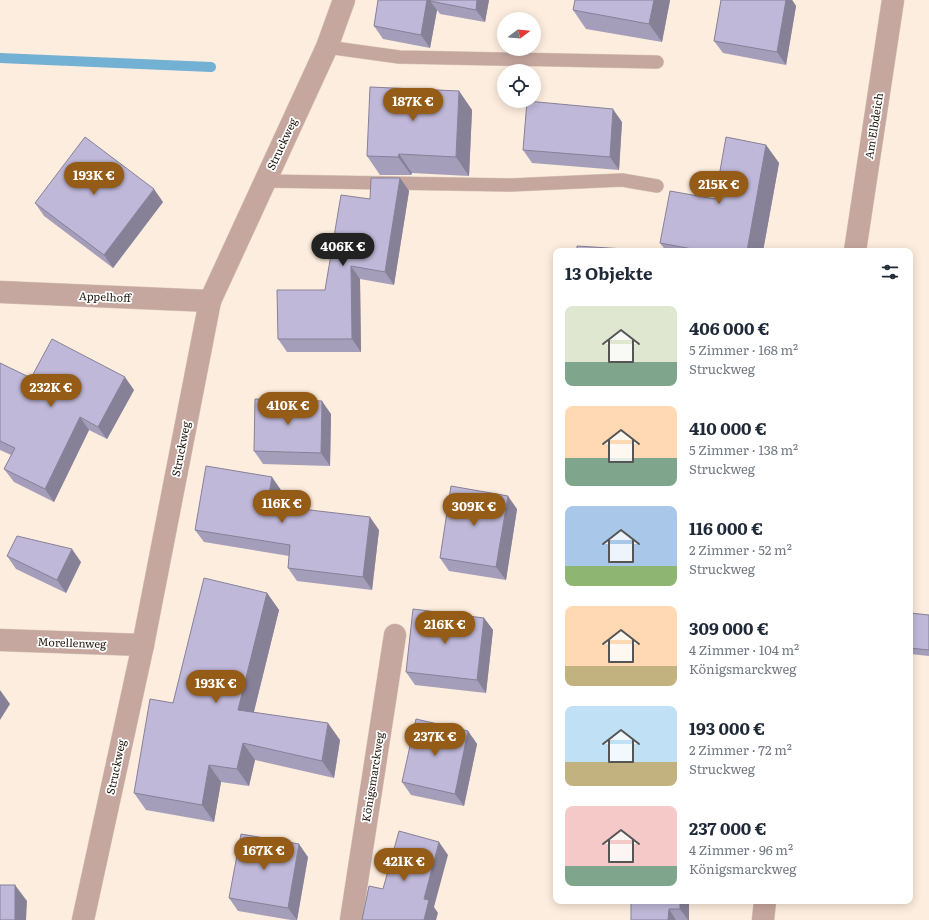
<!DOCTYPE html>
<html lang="de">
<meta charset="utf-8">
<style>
:root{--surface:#fff;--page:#f2f2f3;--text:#1f2937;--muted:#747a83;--accent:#955c18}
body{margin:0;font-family:Literata,serif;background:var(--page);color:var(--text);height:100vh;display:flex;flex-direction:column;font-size:15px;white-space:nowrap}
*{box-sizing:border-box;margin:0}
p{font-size:13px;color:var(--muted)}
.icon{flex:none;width:22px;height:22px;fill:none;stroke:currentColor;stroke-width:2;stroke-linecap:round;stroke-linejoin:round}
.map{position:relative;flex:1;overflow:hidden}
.sheet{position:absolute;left:553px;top:248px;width:360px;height:656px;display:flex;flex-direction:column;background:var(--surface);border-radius:8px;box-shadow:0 2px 10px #0003}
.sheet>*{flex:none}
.needle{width:26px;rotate:74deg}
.buttons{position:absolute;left:497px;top:12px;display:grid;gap:8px}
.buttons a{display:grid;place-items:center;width:44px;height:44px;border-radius:50%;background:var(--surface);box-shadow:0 2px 10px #0003;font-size:20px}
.price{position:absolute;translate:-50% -34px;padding:0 9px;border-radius:14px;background:var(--accent);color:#fff;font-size:13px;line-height:26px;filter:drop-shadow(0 1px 2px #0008)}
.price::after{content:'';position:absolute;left:50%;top:24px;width:12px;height:9px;margin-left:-6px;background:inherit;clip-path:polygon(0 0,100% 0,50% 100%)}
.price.active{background:#222;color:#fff}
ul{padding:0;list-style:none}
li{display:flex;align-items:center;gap:12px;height:100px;padding:0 12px}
li span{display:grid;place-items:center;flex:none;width:112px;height:80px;border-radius:8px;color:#555}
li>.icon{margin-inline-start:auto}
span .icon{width:48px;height:48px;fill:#fffc;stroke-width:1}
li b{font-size:17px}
h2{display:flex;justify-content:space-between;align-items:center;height:48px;padding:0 12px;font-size:17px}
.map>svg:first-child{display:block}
</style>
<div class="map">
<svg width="929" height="920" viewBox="0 0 929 920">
<rect width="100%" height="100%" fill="#fdedde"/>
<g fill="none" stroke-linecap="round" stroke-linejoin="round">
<polyline stroke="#72b0d4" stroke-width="10" points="0,58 211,67"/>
<g stroke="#dacbbd" stroke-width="14">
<g id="service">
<polyline points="327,47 399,57 657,62"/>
<polyline points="265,181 511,185 622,180 657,186"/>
</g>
</g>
<g stroke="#dacbbd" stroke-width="23">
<g id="minor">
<polyline points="0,292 210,301"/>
<polyline points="0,640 143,645"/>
<polyline points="83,920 143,645 210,301 327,47 344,0"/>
<polyline points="351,920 395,635"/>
</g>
</g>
<g stroke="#dacbbd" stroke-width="23">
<g id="tertiary">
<polyline points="855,251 893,0"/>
<polyline points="763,920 765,901"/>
</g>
</g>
<use href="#service" stroke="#c6a79f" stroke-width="13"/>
<use href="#minor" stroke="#c6a79f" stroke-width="22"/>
<use href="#tertiary" stroke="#c6a79f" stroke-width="22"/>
</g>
<g fill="#a49eba">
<polygon points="378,0 489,0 485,22 440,14 437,10 430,48 383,39 374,26"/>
<polygon points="670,0 662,42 586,29 573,10"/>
<polygon points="721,0 792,0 796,6 786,65 723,53 714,41"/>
<polygon points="459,91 472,110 469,176 412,173 411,175 380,175 367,156"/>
<polygon points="622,122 619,170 532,163 523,150"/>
<polygon points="766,145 779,163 763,251 666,251 660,243 715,199"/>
<polygon points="400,178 409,191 394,285 360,279 361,352 287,352 278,339 325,290 370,199"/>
<polygon points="163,202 113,268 44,216 35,203"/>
<polygon points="0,363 31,378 134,390 107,439 89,430 54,502 14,482 4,469 11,455 0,450"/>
<polygon points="331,414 330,466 263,464 254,451"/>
<polygon points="281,490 278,507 379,530 372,590 297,581 288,568 289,556 204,542 195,530"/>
<polygon points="517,509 506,580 449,571 440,558"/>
<polygon points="7,556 81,562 66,593 16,569"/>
<polygon points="267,593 279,610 254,712 340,740 334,778 255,760 249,786 221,782 214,822 146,810 134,793 173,703"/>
<polygon points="910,613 929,615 929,656 910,654"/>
<polygon points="484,618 493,630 486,693 415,685 406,672"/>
<polygon points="468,731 477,744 464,806 411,795 402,782"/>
<polygon points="308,857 297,920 291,920 238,911 229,898"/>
<rect x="631" y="901" width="58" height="19"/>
</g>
<g fill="#868197">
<polygon points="427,0 439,0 430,1 437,10 430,48 421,35"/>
<polygon points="477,0 489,0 485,22 476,10"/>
<polygon points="654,0 670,0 662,42 649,24"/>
<polygon points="786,0 792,0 796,6 786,65 777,52"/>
<polygon points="459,91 472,110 469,176 456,157"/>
<polygon points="613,109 622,122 619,170 610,157"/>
<polygon points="766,145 779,163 763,251 747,251"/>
<polygon points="399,154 412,173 411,175 398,157"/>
<polygon points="400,178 409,191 394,285 385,272"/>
<polygon points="154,189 163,202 113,268 104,255"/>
<polygon points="351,266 360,279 361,352 352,339"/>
<polygon points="125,377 134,390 107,439 98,427"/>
<polygon points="322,401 331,414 330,466 321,453"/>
<polygon points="80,417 89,430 54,502 45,489"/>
<polygon points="272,477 281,490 276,518 267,505"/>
<polygon points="508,496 517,509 506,580 496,567"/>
<polygon points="370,517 379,530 372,590 363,577"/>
<polygon points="72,549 81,562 66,593 57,580"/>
<polygon points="267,593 279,610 250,727 238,710"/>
<polygon points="484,618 493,630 486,693 477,680"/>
<polygon points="0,690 10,704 0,720"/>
<polygon points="328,723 340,740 334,778 322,761"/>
<polygon points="468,731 477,744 464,806 455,794"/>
<polygon points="243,743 255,760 249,786 237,769"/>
<polygon points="209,765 221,782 214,822 202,805"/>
<polygon points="439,842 448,855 434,907 438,913 436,920 424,920 424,899"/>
<polygon points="299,844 308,857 297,920 288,908"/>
<polygon points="15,885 27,901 26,920 15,920"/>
<polygon points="680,901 689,901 689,920 688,920 680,909"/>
<polygon points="669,909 676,920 668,920"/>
</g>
<g fill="#bfb8d8" stroke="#868197">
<polygon points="378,0 427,0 421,35 374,26"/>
<polygon points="431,0 477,0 476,10 430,1"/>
<polygon points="575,0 654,0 649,24 573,10"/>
<polygon points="721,0 786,0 777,52 714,41"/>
<polygon points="370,87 459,91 456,157 399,154 398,157 367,156"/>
<polygon points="527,101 613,109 610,157 523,150"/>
<polygon points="85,137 154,189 104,255 35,203"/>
<polygon points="726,137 766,145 747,251 703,251 660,243 670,191 715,199"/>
<polygon points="371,178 400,178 385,272 351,266 352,339 278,339 277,290 325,290 341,195 370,199"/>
<polygon points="577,246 625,249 625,251 577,251"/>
<polygon points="52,339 125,377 98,427 80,417 45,489 4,469 15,448 0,441 0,363 31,378"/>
<polygon points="255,399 322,401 321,453 254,451"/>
<polygon points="206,466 272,477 267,505 370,517 363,577 288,568 290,545 195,530"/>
<polygon points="451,486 508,496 496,567 440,558"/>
<polygon points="17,536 72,549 57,580 7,556"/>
<polygon points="204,578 267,593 238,710 328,723 322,761 243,743 237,769 209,765 202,805 134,793 150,699 173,703"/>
<polygon points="413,609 484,618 477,680 406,672"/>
<polygon points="910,613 929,615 929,650 910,648"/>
<polygon points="556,627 556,643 554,643"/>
<polygon points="416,719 468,731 455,794 402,782"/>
<polygon points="399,831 439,842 424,899 429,900 424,920 362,920 369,886 383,889"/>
<polygon points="241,834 299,844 288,908 229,898"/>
<rect x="0" y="885" width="15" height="35"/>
<polygon points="631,901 680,901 680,909 669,909 668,920 631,920"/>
</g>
<g text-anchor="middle" stroke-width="3.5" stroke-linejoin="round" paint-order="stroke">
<g font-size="11" fill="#22190f" stroke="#fff">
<text transform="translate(874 126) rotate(-81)" y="4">Am Elbdeich</text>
<text transform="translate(282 144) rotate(-65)" y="4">Struckweg</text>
<text transform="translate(105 297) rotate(2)" y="4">Appelhoff</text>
<text transform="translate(181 449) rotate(-79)" y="4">Struckweg</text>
<text transform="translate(72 643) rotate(2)" y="4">Morellenweg</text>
<text transform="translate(116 767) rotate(-78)" y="4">Struckweg</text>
<text transform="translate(373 777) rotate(-81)" y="4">Königsmarckweg</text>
</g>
</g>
</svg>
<div class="buttons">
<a><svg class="needle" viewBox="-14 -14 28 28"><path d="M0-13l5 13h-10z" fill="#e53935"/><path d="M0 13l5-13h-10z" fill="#747a83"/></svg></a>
<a><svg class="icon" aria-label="locate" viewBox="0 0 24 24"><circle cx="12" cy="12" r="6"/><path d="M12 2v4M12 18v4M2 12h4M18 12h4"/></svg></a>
</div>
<b class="price" style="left:413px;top:122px">187K €</b>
<b class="price" style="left:94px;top:196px">193K €</b>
<b class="price" style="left:719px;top:205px">215K €</b>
<b class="price active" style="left:343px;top:267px">406K €</b>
<b class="price" style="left:51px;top:408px">232K €</b>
<b class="price" style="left:288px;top:426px">410K €</b>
<b class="price" style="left:282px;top:524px">116K €</b>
<b class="price" style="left:474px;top:527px">309K €</b>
<b class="price" style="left:445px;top:645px">216K €</b>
<b class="price" style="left:216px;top:704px">193K €</b>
<b class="price" style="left:435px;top:757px">237K €</b>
<b class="price" style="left:264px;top:871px">167K €</b>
<b class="price" style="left:404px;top:882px">421K €</b>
<section class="sheet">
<h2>13 Objekte<svg class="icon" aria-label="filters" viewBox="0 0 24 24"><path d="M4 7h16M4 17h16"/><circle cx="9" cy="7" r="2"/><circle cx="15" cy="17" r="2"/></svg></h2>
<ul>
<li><span style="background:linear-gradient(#dfe7d0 70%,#7fa58c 0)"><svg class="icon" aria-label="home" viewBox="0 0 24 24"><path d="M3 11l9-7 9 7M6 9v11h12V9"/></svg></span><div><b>406 000 €</b><p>5 Zimmer · 168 m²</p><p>Struckweg</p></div></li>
<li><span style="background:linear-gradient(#ffd9b3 65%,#7fa58c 0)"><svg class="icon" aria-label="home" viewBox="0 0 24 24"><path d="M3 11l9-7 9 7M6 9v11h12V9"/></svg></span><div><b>410 000 €</b><p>5 Zimmer · 138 m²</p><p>Struckweg</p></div></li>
<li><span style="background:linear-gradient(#a9c7e8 75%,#8fb573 0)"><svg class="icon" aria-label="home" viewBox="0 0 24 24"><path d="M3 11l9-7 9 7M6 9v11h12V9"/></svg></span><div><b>116 000 €</b><p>2 Zimmer · 52 m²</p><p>Struckweg</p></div></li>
<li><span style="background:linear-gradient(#ffd9b3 75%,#c2b280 0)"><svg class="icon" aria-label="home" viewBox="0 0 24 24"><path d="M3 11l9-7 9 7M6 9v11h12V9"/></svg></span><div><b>309 000 €</b><p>4 Zimmer · 104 m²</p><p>Königsmarckweg</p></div></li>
<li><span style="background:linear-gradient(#bfe0f5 70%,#c2b280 0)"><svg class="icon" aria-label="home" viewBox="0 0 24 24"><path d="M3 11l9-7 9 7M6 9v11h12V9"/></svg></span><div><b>193 000 €</b><p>2 Zimmer · 72 m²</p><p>Struckweg</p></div></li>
<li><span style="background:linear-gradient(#f6c9c9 75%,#7fa58c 0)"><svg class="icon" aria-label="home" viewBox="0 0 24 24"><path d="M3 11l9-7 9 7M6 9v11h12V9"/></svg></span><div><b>237 000 €</b><p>4 Zimmer · 96 m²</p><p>Königsmarckweg</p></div></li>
</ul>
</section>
</div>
